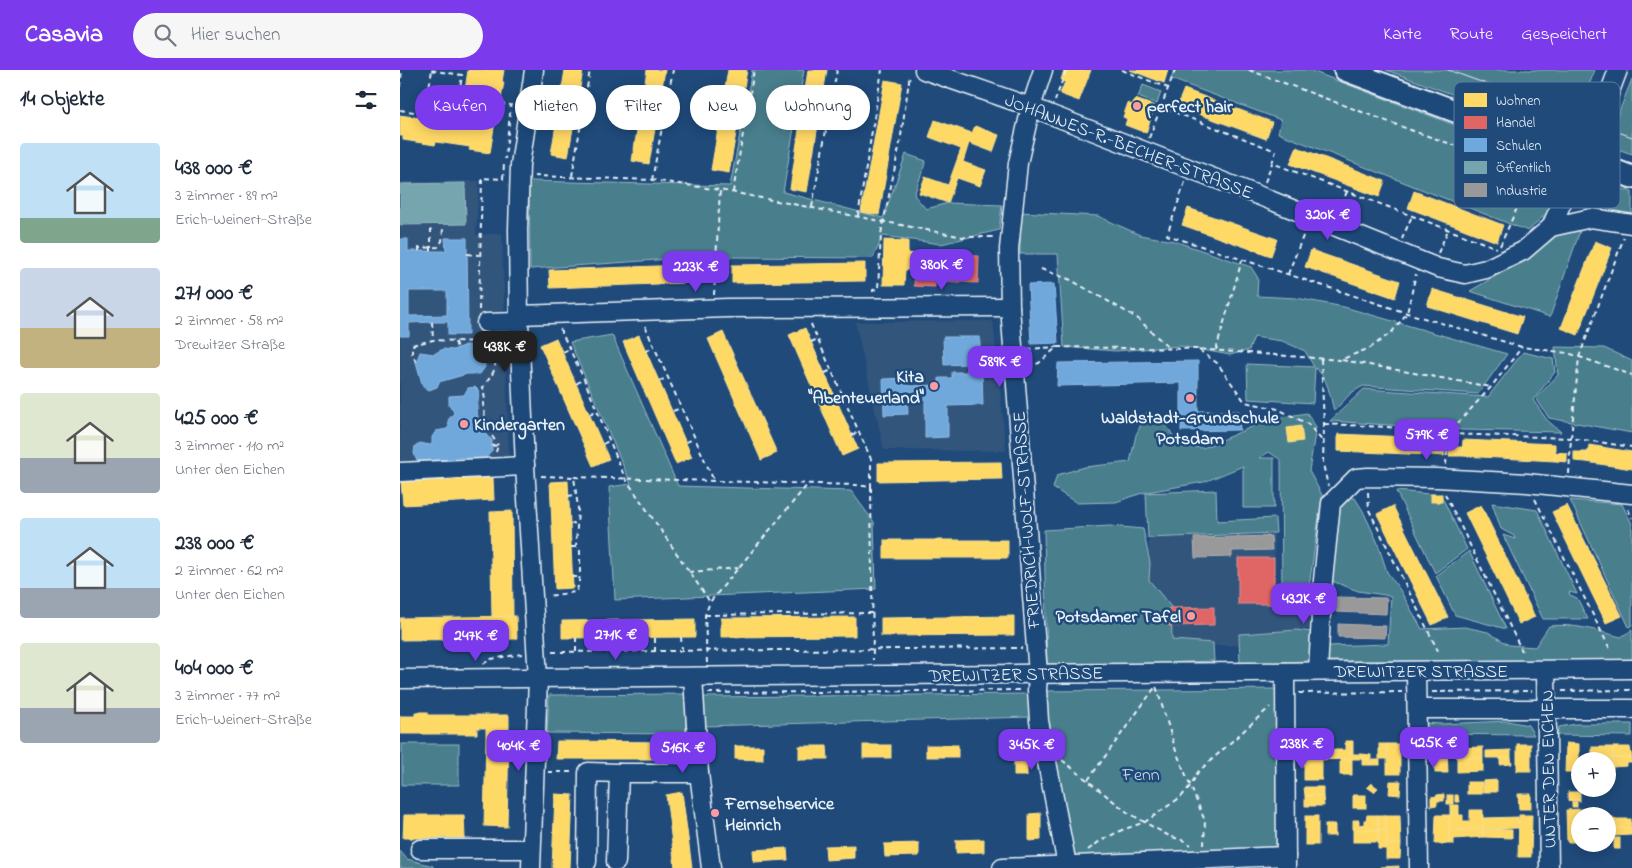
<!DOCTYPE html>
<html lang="de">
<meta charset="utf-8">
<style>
:root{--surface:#fff;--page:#f6f6f7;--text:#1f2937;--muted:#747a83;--accent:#7c3aed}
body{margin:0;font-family:"Indie Flower",sans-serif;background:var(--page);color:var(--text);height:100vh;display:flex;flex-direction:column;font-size:19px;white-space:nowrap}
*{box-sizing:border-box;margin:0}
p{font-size:16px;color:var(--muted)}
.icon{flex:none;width:28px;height:28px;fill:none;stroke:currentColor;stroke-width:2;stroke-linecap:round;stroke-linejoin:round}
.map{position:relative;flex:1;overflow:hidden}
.drawer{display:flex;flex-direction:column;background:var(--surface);width:400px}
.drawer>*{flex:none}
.guide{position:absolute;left:15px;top:15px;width:475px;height:45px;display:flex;gap:10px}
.controls{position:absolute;left:1171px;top:682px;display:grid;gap:10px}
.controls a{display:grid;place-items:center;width:45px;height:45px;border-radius:50%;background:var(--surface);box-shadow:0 2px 12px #0003;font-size:25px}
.price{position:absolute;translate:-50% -42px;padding:0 11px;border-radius:10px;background:var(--accent);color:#fff;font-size:16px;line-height:32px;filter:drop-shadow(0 1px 2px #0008)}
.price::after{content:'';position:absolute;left:50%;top:30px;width:15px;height:11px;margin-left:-8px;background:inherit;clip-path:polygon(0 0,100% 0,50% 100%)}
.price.on{background:#222;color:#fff}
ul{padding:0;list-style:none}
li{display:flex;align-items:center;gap:15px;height:125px;padding:0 20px}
li span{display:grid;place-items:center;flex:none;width:140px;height:100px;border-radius:5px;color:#555}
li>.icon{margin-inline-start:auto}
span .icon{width:60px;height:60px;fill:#fffc;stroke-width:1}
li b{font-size:21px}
h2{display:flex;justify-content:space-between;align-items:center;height:60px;padding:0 20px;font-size:21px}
.pill{padding:0 18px;border-radius:22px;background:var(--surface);box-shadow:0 2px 12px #0003;font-size:18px;line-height:45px}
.pill.on{background:var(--accent);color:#fff}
header{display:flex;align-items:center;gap:30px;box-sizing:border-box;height:70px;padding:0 25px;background:var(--accent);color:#fff}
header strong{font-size:24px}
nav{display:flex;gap:28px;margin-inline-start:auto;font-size:18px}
.search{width:350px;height:45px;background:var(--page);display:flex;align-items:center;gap:12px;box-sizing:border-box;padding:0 18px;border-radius:28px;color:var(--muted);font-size:19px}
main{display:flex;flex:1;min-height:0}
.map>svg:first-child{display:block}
</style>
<header>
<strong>Casavia</strong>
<div class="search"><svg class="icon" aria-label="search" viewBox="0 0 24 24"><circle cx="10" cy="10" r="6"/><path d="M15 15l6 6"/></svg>Hier suchen</div>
<nav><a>Karte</a><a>Route</a><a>Gespeichert</a></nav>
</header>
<main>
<section class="drawer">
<h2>14 Objekte<svg class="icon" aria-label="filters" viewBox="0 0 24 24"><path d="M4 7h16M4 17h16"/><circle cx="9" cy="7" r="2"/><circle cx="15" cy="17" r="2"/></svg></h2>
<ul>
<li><span style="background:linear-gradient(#bfe0f5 75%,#7fa58c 0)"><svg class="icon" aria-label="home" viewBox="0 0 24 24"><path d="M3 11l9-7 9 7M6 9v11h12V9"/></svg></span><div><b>438 000 €</b><p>3 Zimmer · 89 m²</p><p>Erich-Weinert-Straße</p></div></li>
<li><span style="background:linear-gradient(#c9d6e8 60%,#c2b280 0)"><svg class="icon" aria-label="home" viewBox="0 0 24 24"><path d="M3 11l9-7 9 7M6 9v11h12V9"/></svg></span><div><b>271 000 €</b><p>2 Zimmer · 58 m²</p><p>Drewitzer Straße</p></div></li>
<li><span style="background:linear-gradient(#dfe7d0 65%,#9aa5b1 0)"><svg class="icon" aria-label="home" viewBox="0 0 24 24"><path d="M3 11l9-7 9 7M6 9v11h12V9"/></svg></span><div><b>425 000 €</b><p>3 Zimmer · 110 m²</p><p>Unter den Eichen</p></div></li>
<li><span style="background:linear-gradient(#bfe0f5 70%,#9aa5b1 0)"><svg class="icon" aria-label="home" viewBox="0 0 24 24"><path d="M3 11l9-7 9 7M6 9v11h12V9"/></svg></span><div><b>238 000 €</b><p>2 Zimmer · 62 m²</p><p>Unter den Eichen</p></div></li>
<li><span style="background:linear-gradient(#dfe7d0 65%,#9aa5b1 0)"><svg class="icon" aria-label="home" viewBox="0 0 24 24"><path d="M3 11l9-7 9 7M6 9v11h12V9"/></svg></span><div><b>404 000 €</b><p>3 Zimmer · 77 m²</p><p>Erich-Weinert-Straße</p></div></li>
</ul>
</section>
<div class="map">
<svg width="1232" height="798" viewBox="0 0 1232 798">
<rect width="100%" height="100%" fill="#1f4a7a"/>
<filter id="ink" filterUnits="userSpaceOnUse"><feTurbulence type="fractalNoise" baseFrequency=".02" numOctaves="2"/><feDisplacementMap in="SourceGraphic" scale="10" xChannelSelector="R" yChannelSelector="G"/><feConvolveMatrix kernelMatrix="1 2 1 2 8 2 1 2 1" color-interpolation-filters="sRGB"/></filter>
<g filter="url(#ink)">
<g fill="#32557c">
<polygon points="79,111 76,165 102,163 109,389 0,398 0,112"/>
<polygon points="593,251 606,381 484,380 455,252"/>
<polygon points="874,464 876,534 910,533 909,559 840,564 839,575 770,577 747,536 749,468"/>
</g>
<g fill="#497e8d" stroke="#98b8c2">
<polygon points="352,0 404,0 383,122 483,148 506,84 526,91 514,125 526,139 548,133 602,135 599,160 541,174 483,166 473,188 328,187 321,209 289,215 284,188 130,199 129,111 330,116"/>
<polygon points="774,0 909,0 1158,94 1152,138 1128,161 878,63 881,50 771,9"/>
<polygon points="986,0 1195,0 1174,52 1158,63"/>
<polygon points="1232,9 1232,84 1206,75"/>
<polygon points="743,15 761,22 757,34 738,27"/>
<polygon points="1183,105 1232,122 1232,146 1176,127"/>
<path d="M620,142l78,4 42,19 34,6 77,26 7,11 -1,18 39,2 48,9 163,47 -29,40 -115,-8 -12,7 -17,18c-4,-15 -6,-34 -19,-43l-2,35 -65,-4 -1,-35 67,3 -9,-16 -23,-10 -28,-4 -5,13 -19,5 -50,-9 -64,5 -52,-4 -6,-93h-38z"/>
<polygon points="1182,155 1150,247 1070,221 1130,186 1161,162"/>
<polygon points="212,265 278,416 451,421 474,452 476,519 215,530 209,417 231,414 170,272"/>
<polygon points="1155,277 1204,278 1232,291 1232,363 1149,348 1136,328 1158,305"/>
<polygon points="1123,282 1153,289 1155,302 1133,330 1147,350 1161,362 1062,360 930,351 964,319 1088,327"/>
<polygon points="747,342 769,359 779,376 803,378 870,349 907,343 916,357 909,401 922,425 908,524 882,526 881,390 869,382 859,388 874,388 874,438 843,438 843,396 804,412 742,423 716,432 677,433 653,418 657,405 685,397 730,392 736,365"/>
<polygon points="816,420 817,451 875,448 876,463 748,468 746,423"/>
<polygon points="996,421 1041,425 1067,479 1035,503"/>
<path d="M948,428h7l8,13 14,30 10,31 13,18 22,39 43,-2 23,5 21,13 26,2 14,-21c25,-3 49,5 72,11l11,-7v31h-306l2,-15 60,-2 3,-48 -33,-5 -26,-10 9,-78z"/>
<polygon points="1170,430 1222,434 1232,454 1232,555 1229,557"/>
<polygon points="1092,433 1137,440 1177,524 1169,522 1170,525 1177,528 1188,549 1143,549 1103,465 1115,469 1114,466 1101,459"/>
<polygon points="710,456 743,459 750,493 749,510 771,537 772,570 813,573 814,591 647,597 644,460"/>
<polygon points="1069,481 1106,559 1055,545 1036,506"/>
<polygon points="897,560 912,562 912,588 905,591 840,594 839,564"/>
<polygon points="881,619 882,782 671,792 640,621"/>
<polygon points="285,624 286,664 147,663 149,625"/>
<polygon points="628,624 631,647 304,656 304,627"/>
<polygon points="1107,651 1128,655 1134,665 1023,664 1025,653 1041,654"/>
<polygon points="1176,654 1232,654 1232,666 1157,665 1159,657"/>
<rect x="2" y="674" width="57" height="41"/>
<polygon points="0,781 7,789 33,796 33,798 0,798"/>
</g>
<g fill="#ffd966" stroke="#f8e092">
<polygon points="68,0 104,0 102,12 104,12 98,46 96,45 90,83 69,80 70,77 36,72 35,75 3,70 3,66 0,66 0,45 60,54"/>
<polygon points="165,0 183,0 168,87 151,84"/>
<polygon points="247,0 265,0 249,94 232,91"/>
<polygon points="328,0 347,0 329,103 311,100"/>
<polygon points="408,0 427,0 407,122 390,119"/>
<polygon points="664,0 691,0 679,31 660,24 665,12 661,10"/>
<polygon points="730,0 768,0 764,13"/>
<polygon points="485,10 502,13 479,145 461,142"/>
<polygon points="784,19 872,52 866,69 777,36"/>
<polygon points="735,29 755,36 746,63 725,55 727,49 723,47 728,33 732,35"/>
<polygon points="535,50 572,63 575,56 599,65 593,82 569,73 563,92 586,100 580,116 557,108 548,133 519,123 525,107 548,115 561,79 529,67"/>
<polygon points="897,77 985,111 979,127 890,94"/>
<polygon points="1014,121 1103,155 1097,172 1008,138"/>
<polygon points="788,138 877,169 871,186 782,155"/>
<polygon points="484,170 508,171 508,183 515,184 515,200 505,200 504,215 483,215"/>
<polygon points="1195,171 1212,178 1178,265 1161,258"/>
<polygon points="911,180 1000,211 995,228 905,197"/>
<polygon points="465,193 465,211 332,213 332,195"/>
<polygon points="284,195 285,213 150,218 149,200"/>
<polygon points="1032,219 1123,247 1117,264 1027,236"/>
<polygon points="405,258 458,379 442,386 389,265"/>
<polygon points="323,262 377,383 361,390 308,269"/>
<polygon points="239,265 292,387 276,394 223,272"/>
<polygon points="156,268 209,389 193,396 140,275"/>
<polygon points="901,356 903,371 889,373 887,358"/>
<polygon points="938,364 1031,368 1031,385 938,381"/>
<polygon points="1031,368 1040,369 1039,376 1045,377 1044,386 1031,385"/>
<polygon points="1063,370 1155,374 1155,391 1062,386"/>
<polygon points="1189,375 1232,382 1232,399 1186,392"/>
<polygon points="1049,377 1063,377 1062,386 1049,386"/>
<polygon points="1155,382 1167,383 1167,392 1155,391"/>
<polygon points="1174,382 1188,382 1186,392 1174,391"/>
<polygon points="601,392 602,409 478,411 478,393"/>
<polygon points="93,407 94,430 3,435 1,412"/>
<polygon points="168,411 173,518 155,519 150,412"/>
<rect x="1031" y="424" width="11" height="8"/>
<polygon points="1081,435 1135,547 1119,554 1065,443"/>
<polygon points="1167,435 1222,546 1206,553 1152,442"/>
<polygon points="993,436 1048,547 1032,555 977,444"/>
<polygon points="112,441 113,547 92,547 90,442"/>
<rect x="484" y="470" width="124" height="18"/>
<polygon points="116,546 117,569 0,570 0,548"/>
<polygon points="614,546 614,565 481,566 481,548"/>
<polygon points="455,547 455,566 321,567 321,548"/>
<polygon points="295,549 295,567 162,568 162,551"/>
<polygon points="15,642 28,642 28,645 109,645 109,666 86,665 86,658 77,658 77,664 0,664 0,646 15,646"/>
<polygon points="86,665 109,666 107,757 84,756"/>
<polygon points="157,671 276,672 277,689 156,689"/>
<polygon points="908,671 917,671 917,690 922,690 922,710 904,710 904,675 908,676"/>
<polygon points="945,671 950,671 950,689 917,690 917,680 945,680"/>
<polygon points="950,671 953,671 953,684 962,684 962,689 950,689"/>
<polygon points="1166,673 1179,674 1179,702 1165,702"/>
<rect x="979" y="674" width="8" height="15"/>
<rect x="987" y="674" width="13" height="30"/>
<rect x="1117" y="674" width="14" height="27"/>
<rect x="463" y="675" width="28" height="13"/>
<rect x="526" y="675" width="32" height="12"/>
<polygon points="627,675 627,706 614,706 614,676"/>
<polygon points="1047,675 1048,703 1035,703 1034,676"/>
<polygon points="335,676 363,676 363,690 335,689"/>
<polygon points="399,676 427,676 428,689 399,689"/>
<polygon points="1083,677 1083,688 1056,688 1055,678"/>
<rect x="1192" y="677" width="21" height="11"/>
<polygon points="1213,677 1230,677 1232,688 1213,688"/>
<polygon points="1111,680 1111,688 1086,688 1086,681"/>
<polygon points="962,684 971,685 971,689 962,689"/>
<polygon points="1057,688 1083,688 1083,701 1057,702"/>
<polygon points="1100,688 1111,688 1112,694 1100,695"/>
<polygon points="1192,688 1213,688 1213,699 1208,699 1208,691 1192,691"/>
<polygon points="1213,688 1232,688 1232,693 1227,693 1227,696 1213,697"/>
<rect x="940" y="689" width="12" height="16"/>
<polygon points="962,689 970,689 971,695 962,695"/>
<rect x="971" y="690" width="9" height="5"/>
<polygon points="1097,710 1097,722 1083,722 1083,711"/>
<polygon points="990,711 1001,711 1000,725 989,724"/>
<rect x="1067" y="712" width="15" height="12"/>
<polygon points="971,713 978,718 974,722 967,717"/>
<polygon points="904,717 923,717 923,726 905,726"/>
<polygon points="282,722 292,798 275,798 266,725"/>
<rect x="1168" y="722" width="12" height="9"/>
<polygon points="155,724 173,725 170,798 152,798"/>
<polygon points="1044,724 1044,731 1037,731 1037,725"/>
<polygon points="1118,724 1131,724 1131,739 1119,739"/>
<rect x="953" y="725" width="13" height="13"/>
<rect x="1047" y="725" width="6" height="9"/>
<polygon points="1055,725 1058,725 1059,732 1055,732"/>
<polygon points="905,726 923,726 924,736 905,736"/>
<polygon points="1037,726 1037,735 1031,736 1031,727"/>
<rect x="1172" y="732" width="5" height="5"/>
<polygon points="1050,735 1059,735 1059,745 1050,746"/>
<polygon points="1183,739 1183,746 1179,747 1180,772 1167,772 1166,740"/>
<polygon points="1070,740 1083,740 1083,759 1049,760 1049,745 1063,745 1063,751 1070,751"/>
<polygon points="641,743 641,770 629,771 629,744"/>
<polygon points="4,745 64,745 65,768 3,768"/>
<polygon points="967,745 978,745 978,760 953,760 953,750 959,750 959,755 964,754 964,750 966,750"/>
<rect x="978" y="745" width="8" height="15"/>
<polygon points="986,745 1000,745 1001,774 986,775"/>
<polygon points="1036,745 1049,745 1049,774 1035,774"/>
<polygon points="1119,745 1132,745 1131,787 1118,787"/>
<rect x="905" y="746" width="13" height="29"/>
<polygon points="1118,747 1119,758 1083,759 1083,748"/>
<rect x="1208" y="747" width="5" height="11"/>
<rect x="1213" y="749" width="18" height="9"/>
<rect x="925" y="754" width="10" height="12"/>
<polygon points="1213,758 1232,758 1232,765 1213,766"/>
<polygon points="1083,759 1083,767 1054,769 1054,774 1049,774 1049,760"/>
<polygon points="1083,759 1112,760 1112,768 1083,767"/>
<rect x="953" y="760" width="25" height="12"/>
<polygon points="978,760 986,760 987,779 978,779"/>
<rect x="1214" y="768" width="6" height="11"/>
<polygon points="584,769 584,782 556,783 556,770"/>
<polygon points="519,773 519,786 485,787 484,774"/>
<polygon points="1001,774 1000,789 986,789 986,775"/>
<polygon points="454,775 454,788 426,790 425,776"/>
<polygon points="387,778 388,790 354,792 353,780"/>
<polygon points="999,796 999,798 980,798 980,797"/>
</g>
<g fill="#e06666" stroke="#e29092">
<polygon points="515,184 579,186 578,213 535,211 535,217 514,216"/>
<rect x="838" y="488" width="36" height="46"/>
<polygon points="814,537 814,555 769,556 769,538"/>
</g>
<g fill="#6fa8dc" stroke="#93bee4" fill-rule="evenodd">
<path d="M45,168h22l1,97h-20v-13h-16l-23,1v13h-9v-97h8v12h38zM9,221h38v24l-38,1z"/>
<polygon points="654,214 658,273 631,274 628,215"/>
<polygon points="543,267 580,267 580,293 573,293 573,303 582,303 583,335 548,336 548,367 525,368 525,321 507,322 508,344 484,345 483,309 508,308 508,316 539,315 539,308 552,308 552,302 567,302 567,294 544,295"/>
<polygon points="65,275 83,276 85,297 80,304 67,304 39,312 37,317 29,320 23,317 16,292 20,282 34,284 43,279 53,280"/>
<polygon points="798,291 798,341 839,341 840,360 781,361 781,313 657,316 658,293"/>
<polygon points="75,317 79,321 77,342 79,352 87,366 92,370 92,381 85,389 74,388 56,388 20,392 16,389 14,383 15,376 20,373 30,375 32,374 32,367 36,361 47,359 49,356 48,350 54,343 52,338 49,336 49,326 64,325 68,318"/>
</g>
<polygon fill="#76a5af" stroke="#98bcc5" points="65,113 66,154 0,155 0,114"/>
<g fill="#999" stroke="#b1b3b6">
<polygon points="871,466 872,480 832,481 832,487 795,488 794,468"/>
<polygon points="936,527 987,528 986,544 936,542"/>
<polygon points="938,554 986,556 985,568 938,567"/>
</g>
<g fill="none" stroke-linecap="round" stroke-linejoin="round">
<g stroke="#e8f1f8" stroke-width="21">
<g id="minor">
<polyline points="524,0 631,37 860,126 1038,198 1065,204 1086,199 1123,181 1151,157 1191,148 1232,154"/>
<polyline points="643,0 631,37 618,93 609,179 610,237 638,604 637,620 639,651 667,795"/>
<polyline points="1151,157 1172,110 1184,90 1218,0"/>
<polyline points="119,245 328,238 610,237"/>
<polyline points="86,253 119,252"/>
<polyline points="0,402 125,396"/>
<polyline points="918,601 923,510 931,433 956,408 968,407 1037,408 1127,413 1232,424"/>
<polyline points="1146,601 1149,798"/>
<polyline points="885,602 886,798"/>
<polyline points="1016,602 1019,798"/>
<polyline points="293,607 299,703 311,798"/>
<polyline points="0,609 1232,599"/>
<polyline points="1017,639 1232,639"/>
<polyline points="20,779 131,779"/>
<polyline points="187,792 188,702 219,703"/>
<polyline points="216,792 219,703 299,703"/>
<polyline points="131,798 138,608 125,396 119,252 118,159 120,95 134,0"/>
<polyline points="602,798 886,786"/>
</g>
</g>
<g stroke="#e8f1f8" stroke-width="25">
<polyline id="major" points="945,0 1232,107"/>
</g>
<g stroke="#e8f1f8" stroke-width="2" stroke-dasharray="5 4" stroke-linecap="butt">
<polyline points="722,0 768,18"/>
<polyline points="775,0 761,37 876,81 872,93 1097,178"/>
<polyline points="849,0 1016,62 1133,102 1158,106"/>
<polyline points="0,17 2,0"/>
<polyline points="59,27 64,27"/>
<polyline points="655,31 666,0"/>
<polyline points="100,34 111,35 105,89"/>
<polyline points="0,40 56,48 62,5 29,0"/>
<polyline points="25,42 32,0"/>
<polyline points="749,68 761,37"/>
<polyline points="1142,103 1146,93"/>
<polyline points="134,106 252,110 320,120 563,167 596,167"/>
<polyline points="172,106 190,0"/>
<polyline points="252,110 273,0"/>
<polyline points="785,112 767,165 1007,243 1122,277 1168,283 1232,305"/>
<polyline points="865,112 872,93"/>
<polyline points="333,122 354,0"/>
<polyline points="1203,135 1208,121"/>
<polyline points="412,137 437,0"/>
<polyline points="939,143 947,121"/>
<polyline points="458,146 482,0"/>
<polyline points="1002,169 1012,146"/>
<polyline points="1100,176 1133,102"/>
<polyline points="19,181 19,178 38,177 42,171 43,159"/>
<polyline points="31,181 31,159"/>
<polyline points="1038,183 1048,160"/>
<polyline points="67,184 79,185"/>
<polyline points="641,199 671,210 737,248 770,279"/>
<polyline points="888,204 905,161"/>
<polyline points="473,222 473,220 478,219 481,164 500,73 510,4"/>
<polyline points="314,225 320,120"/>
<polyline points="79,240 82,108 103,109 104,94"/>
<polyline points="32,252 33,270"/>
<polyline points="245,256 314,411"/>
<polyline points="160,259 184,309 225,408 310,532"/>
<path d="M87,267l1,17c15,10 3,22 -5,33l2,13 -2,3 3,24 12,18"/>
<polyline points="55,272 57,278"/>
<polyline points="411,272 418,269"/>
<polyline points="627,279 657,277"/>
<polyline points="799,280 817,293 845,332 878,339 908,354 924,373"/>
<polyline points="816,280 842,190"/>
<polyline points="246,281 254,277"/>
<polyline points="163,282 170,278"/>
<polyline points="921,289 924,354 923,394 928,416"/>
<polyline points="942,290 1091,317"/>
<polyline points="16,292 12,283 12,275 33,270 80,272 79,265"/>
<polyline points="628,297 639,293 657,277 797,279 940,290 970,278 992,262 1007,243 1016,204"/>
<polyline points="425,303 432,300"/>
<polyline points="259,311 267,308"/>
<polyline points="176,314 184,309"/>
<polyline points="438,333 445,330"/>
<polyline points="273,341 281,338"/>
<polyline points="190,344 197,340"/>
<polyline points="924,354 987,357 1048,364 1171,368 1232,377"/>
<polyline points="452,365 459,362"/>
<polyline points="286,372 294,369"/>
<polyline points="203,374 210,370"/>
<polyline points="92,376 98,375 96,382"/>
<polyline points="1046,395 1048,364 1091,317 1122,277"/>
<polyline points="1169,404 1171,368 1179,287 1224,167"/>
<path d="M141,406l33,1 4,31 -2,39 4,4c0,13 1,30 -4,41l-28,4"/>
<polyline points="174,407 456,415 471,417 471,389 410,252"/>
<polyline points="471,417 473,590"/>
<polyline points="968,422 969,440 1038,581"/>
<polyline points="1045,424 1122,581"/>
<polyline points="168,426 175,425"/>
<polyline points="1135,429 1211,581"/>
<polyline points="1228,439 1232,448"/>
<polyline points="170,454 176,453"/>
<polyline points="171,477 176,477"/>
<polyline points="289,502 339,498"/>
<polyline points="172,507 179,507"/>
<polyline points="305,545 472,543"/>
<polyline points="281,567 282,580"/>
<polyline points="202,568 202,581"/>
<polyline points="229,568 229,581"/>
<polyline points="255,568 255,581"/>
<polyline points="176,581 176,568"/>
<polyline points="152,582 622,578"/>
<polyline points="307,593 305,545 310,532 408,414"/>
<polyline points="83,594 91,589 122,584"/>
<polyline points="1162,621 1232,620"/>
<polyline points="1032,622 1132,621"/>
<polyline points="308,623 623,620"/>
<polyline points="899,623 1002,622"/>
<polyline points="662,690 727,742 769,766 785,771 791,775"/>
<polyline points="148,702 173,702"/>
<polyline points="688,710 756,616 776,681 805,751 804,775"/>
<polyline points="688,780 700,771 722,760 745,752 781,727 791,715 798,702 870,637"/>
</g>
<use href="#minor" stroke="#1f4a7a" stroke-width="18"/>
<use href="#major" stroke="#1f4a7a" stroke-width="21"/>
<polyline stroke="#e8f1f8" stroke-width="1" points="1048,0 1232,67"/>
</g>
</g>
<g fill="#ff9aa2" stroke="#1f4a7a" stroke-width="2">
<circle cx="737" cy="36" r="5"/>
<circle cx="534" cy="316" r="5"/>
<circle cx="790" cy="328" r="5"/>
<circle cx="64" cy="354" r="5"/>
<circle cx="791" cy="546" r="5"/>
<circle cx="315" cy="743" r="5"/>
</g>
<g text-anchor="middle" stroke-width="5" stroke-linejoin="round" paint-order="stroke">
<g font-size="18" font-weight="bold" fill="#e8f1f8" stroke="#1f4a7a" text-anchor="start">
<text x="747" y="42">perfect hair</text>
<text x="524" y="312" text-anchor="end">Kita<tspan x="524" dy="21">"Abenteuerland"</tspan></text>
<text x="790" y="353" text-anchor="middle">Waldstadt-Grundschule<tspan x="790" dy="21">Potsdam</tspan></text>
<text x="74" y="360">Kindergarten</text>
<text x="781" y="552" text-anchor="end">Potsdamer Tafel</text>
<text x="325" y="739">Fernsehservice<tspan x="325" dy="21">Heinrich</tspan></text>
</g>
<g font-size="18" fill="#e8f1f8" stroke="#1f4a7a">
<text transform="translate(729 76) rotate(21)" y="6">JOHANNES-R.-BECHER-STRASSE</text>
<text transform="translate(626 450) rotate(-94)" y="6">FRIEDRICH-WOLF-STRASSE</text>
<text x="1021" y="607">DREWITZER STRASSE</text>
<text transform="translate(616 604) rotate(-1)" y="6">DREWITZER STRASSE</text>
<text transform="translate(1148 699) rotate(-91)" y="6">UNTER DEN EICHEN</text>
</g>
<g font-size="18" fill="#d0e0e8" stroke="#1f4a7a">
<text x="741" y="710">Fenn</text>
</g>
</g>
<rect x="1054" y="12" width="166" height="126" rx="8" fill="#1f4a7a" stroke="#5b7ca0" stroke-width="1"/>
<rect x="1064" y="23" width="23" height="14" fill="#ffd966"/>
<rect x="1064" y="46" width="23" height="13" fill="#e06666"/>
<rect x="1064" y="68" width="23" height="14" fill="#6fa8dc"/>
<rect x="1064" y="91" width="23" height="13" fill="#76a5af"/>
<rect x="1064" y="113" width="23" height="14" fill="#999"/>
<g font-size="14" fill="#e8f1f8">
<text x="1096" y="35">Wohnen</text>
<text x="1096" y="57">Handel</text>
<text x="1096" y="80">Schulen</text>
<text x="1096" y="102">Öffentlich</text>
<text x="1096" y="125">Industrie</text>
</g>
</svg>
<div class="controls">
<a>+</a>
<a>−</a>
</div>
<b class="price" style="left:928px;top:171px">320K €</b>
<b class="price" style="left:542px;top:221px">380K €</b>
<b class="price" style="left:296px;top:223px">223K €</b>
<b class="price on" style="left:105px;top:303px">438K €</b>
<b class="price" style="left:600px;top:318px">589K €</b>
<b class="price" style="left:1027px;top:391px">579K €</b>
<b class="price" style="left:904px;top:555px">432K €</b>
<b class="price" style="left:216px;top:591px">271K €</b>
<b class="price" style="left:76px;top:592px">247K €</b>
<b class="price" style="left:1034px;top:699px">425K €</b>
<b class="price" style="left:902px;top:700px">238K €</b>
<b class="price" style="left:632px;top:701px">345K €</b>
<b class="price" style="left:119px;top:702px">404K €</b>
<b class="price" style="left:283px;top:704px">516K €</b>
<div class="guide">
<a class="pill on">Kaufen</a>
<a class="pill">Mieten</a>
<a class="pill">Filter</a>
<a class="pill">Neu</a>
<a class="pill">Wohnung</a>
</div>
</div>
</main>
